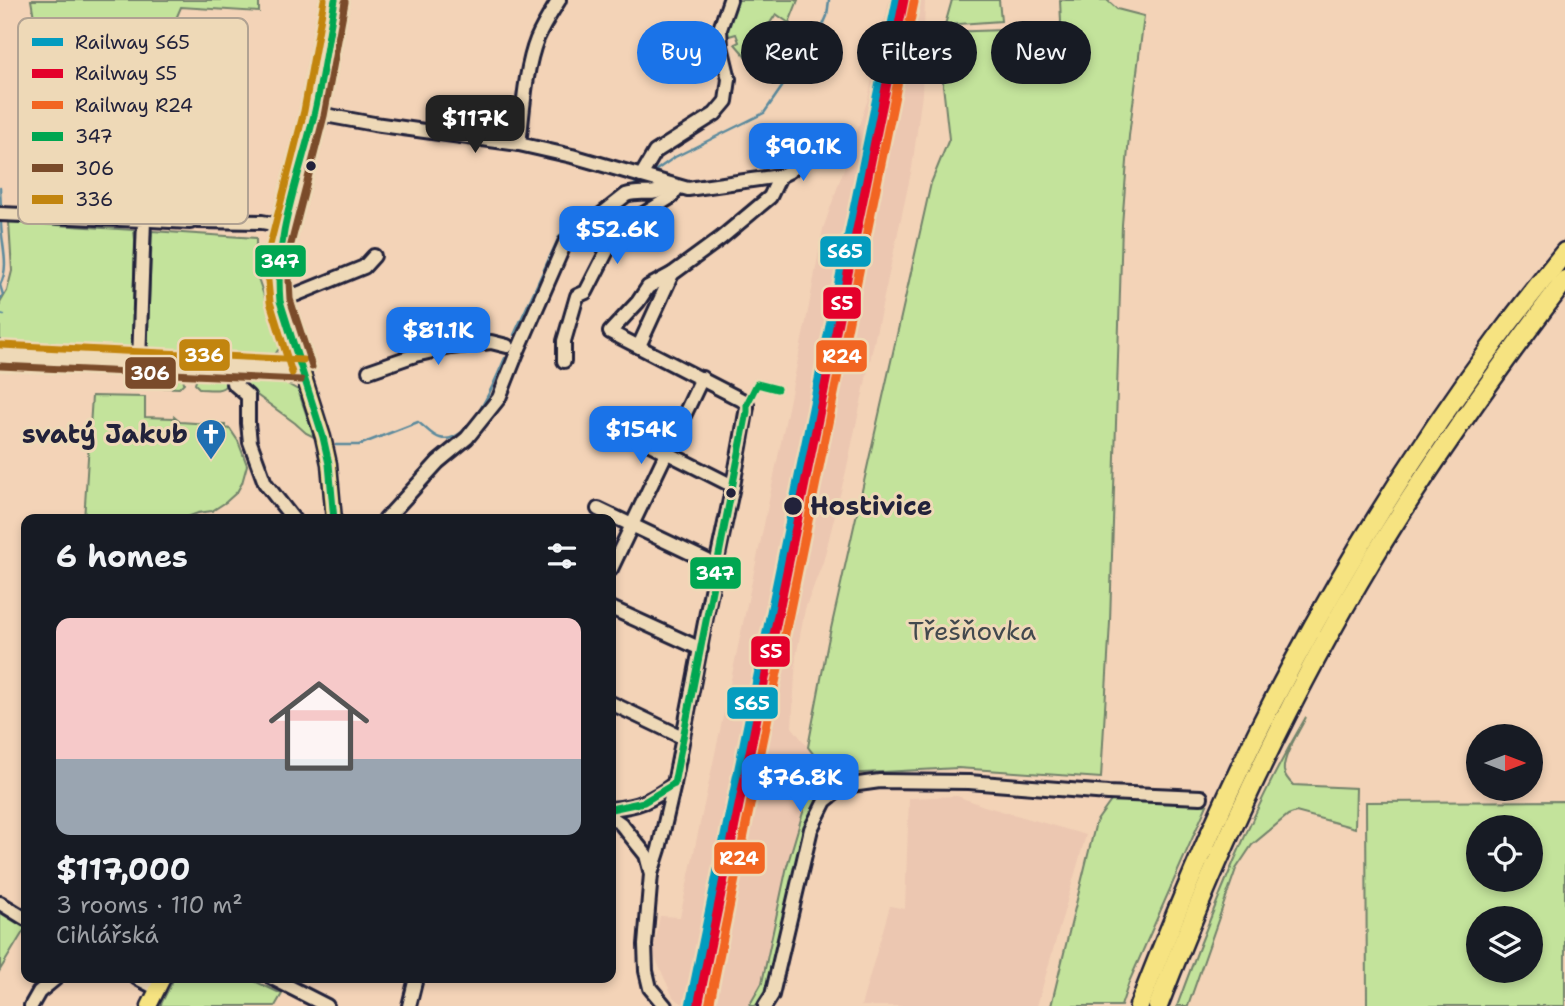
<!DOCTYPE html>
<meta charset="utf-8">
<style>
:root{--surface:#171b24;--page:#20242c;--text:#f1f3f6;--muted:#9ea1a6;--line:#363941;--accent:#1a73e8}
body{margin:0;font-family:"Shantell Sans",sans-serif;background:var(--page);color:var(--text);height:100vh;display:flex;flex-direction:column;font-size:26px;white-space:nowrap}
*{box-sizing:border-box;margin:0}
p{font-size:23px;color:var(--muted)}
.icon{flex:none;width:38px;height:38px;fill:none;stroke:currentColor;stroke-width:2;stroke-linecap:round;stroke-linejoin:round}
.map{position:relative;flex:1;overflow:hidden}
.drawer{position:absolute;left:21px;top:514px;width:595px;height:469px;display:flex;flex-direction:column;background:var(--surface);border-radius:14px;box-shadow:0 4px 10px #0003}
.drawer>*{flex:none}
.banner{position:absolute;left:637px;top:21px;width:665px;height:63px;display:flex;gap:14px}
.needle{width:46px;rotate:90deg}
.buttons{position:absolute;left:1466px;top:724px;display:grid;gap:14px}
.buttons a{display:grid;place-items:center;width:77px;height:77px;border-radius:50%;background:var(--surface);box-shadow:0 4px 10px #0003;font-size:35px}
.price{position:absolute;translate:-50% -60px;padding:0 16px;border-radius:14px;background:var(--accent);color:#fff;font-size:23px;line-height:46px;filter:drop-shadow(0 2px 4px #0008)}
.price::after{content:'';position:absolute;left:50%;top:42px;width:21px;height:16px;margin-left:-10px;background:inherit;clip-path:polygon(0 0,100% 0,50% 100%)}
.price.selected{background:#222;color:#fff}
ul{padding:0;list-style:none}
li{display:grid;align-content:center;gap:14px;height:371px;padding:0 35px}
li+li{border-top:2px solid var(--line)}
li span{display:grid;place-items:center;height:217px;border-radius:14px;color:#555}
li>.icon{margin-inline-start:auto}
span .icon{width:126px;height:126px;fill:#fffc;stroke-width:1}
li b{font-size:30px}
h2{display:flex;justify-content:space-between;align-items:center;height:84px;padding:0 35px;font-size:30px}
.tag{padding:0 24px;border-radius:32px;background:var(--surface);box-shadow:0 4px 10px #0003;font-size:24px;line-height:63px}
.tag.selected{background:var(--accent);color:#fff}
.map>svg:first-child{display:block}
</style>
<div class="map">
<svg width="1565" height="1006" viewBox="0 0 1565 1006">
<rect width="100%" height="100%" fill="#f3d3b7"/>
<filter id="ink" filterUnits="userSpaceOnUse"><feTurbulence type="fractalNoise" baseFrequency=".0143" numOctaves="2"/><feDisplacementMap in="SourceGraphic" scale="14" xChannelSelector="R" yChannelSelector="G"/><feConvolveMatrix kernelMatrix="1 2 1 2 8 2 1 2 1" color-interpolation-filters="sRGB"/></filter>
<g filter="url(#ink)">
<g fill="#ecc7b1">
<polygon points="889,0 925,0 922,94 912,168 846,471 823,562 805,609 796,657 792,727 820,763 807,799 788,862 762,983 749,1006 686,1006 673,997 653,953 660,916 680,917 760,544 808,311 823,229 868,99"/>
<polygon points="957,796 984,806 1086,835 1037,1006 861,1006 890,906 905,909 909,798"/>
</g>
<g fill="#c3e39b" stroke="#72826b" stroke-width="2" fill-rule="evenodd">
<polygon points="31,0 259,0 259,12 181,7 175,21 175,37 36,29"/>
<polygon points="736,0 798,0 789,23 776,14 747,58 735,44 739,42 736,34 729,36 725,31"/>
<polygon points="952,0 999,0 1001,21 945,25"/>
<polygon points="1060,0 1107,0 1117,9 1144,16 1129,136 1122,225 1110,622 1101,778 958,768 844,774 840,780 820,793 807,827 768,995 755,1006 749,1006 762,983 787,866 807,799 820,763 808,747 828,642 931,183 949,139 943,85 946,32 1058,28 1061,22"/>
<polygon points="9,222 134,230 135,240 132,354 0,347 0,303 7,291 12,271"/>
<polygon points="152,231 256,238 256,272 281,346 273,357 147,352"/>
<polygon points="157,375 179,376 183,377 184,383 179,388 156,387 151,382 153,376"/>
<path d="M200,377l24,2 2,6c-5,7 -18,4 -26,4l-5,-5 2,-6z"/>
<polygon points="242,380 280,380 298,390 314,437 306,433 295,423 243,385"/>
<polygon points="92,396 145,397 145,417 174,418 174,417 180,422 225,425 225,428 230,429 238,441 247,465 242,483 237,492 226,502 212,511 198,513 179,520 84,520"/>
<path d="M1306,717c-6,13 -24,40 -22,54 1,6 5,10 9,14l63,3 -1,40 -59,-16 -8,3 -36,30 -16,24 -48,137h-11c36,-98 76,-199 129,-289z"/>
<polygon points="1133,800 1207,805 1129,982 1121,1006 1051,1006 1096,822 1111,801"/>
<path d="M1565,801v205h-198l-1,-204zM1479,828h52v52h-52zM1479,919h52v52h-52z"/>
<polygon points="0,908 26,923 26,927 0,970"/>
<polygon points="174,978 248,978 282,994 275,1006 160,1006"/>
</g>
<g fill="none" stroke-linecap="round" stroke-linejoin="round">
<g stroke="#5b8a9d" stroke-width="2.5">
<polyline points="652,173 675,157 764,113 820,32 827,16 829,0"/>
<polyline points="0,188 1,209"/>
<polyline points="629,189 641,180"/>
<path d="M0,285c11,-20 0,-44 1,-66"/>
<polyline points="0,299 3,295 0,285"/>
<polyline points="0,314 4,315"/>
<polyline points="514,335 559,237 589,216"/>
<path d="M336,445h23l59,-23c6,4 14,14 22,16 30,9 56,-60 65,-80"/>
</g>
<g stroke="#22223b" stroke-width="18">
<g id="minor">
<polyline points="314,113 374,124 519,144 572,156 688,189 780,176 788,172 809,157"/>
<path d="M519,144c4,-32 6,-75 18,-105 6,-14 14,-26 22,-39"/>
<polyline points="641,176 655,152 715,114 726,101 729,79 721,46 720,29 730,0"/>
<polyline points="0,214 144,220 139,362"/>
<polyline points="151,220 190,222"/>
<polyline points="197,221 262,222 285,226"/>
<polyline points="280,301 364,267 374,256"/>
<polyline points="639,346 672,274 721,238 770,197 780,176"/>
<polyline points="0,355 302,370"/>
<polyline points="564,361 564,341 577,296 586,292 610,245 621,228 671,197 678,187"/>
<polyline points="233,366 233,383 248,396 248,423 250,442 265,483 294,520"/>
<polyline points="369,371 415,355 451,347 491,342 507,346"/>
<polyline points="616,427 733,486"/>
<polyline points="598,509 716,565"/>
<path d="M385,520l53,-58 29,-24 32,-40 17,-43 49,-112 61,-48c17,-6 30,4 42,-11"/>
<polyline points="611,569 702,378"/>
<polyline points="611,608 701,649"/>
<polyline points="611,703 682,737"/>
<path d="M611,809c28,-3 40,-8 63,-25"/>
<polyline points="611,817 621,824 646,855 651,874 645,945 646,971 650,988 665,1006"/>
<polyline points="651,874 659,849 674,784 716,565 733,486 747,407 747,404 742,400 610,332 638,302 648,287 672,274"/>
<polyline points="0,903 26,919"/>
<polyline points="137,978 158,989"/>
<polyline points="272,978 327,1006"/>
<polyline points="31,1006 39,992 56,978"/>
<polyline points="409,1006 416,978"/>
<polyline points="765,1006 772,995 811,829 825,801 844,786 880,781 969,782 1108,793 1201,797"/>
</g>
</g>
<g stroke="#22223b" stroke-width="19">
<g id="major">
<path d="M334,520l-5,-56 -6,-27 -43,-136c-10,-57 22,-133 35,-190 8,-36 13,-74 20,-111"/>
<polyline points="149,1006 163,978"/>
</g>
</g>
<g stroke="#22223b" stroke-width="23">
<g id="highway">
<path d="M1139,1006c45,-115 93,-229 152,-339 62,-116 133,-230 212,-336 20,-27 41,-53 62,-79"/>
<path d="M1158,1006c60,-155 129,-305 215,-448 58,-96 124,-188 192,-278"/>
</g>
</g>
<use href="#minor" stroke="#eed9b7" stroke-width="12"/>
<use href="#major" stroke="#f6e381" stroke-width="14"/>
<use href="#highway" stroke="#f6e381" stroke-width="18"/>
<polyline stroke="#22223b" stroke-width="2.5" points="697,1006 703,981"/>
<g stroke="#eed9b7" stroke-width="12">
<g id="bus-1">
<path d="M334,520l-5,-56 -6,-27 -43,-136c-6,-66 20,-126 35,-190 8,-36 13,-74 20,-111"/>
<polyline points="674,784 738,458 747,412 747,404 757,384 777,389"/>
<polyline points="611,809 644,802 674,784"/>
</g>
</g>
<g stroke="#eed9b7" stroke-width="12">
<g id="bus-2">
<polyline points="0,366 301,380"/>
<polyline points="312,367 290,299 289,281 290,248 324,116 345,2"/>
</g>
</g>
<g stroke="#eed9b7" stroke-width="12">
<g id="bus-3">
<polyline points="1,345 303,360"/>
<polyline points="292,373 270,302 268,281 270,245 304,111 324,0"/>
</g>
</g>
<use href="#bus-1" stroke="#00a651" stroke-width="7"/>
<use href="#bus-2" stroke="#7a4b2a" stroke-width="7"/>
<use href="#bus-3" stroke="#c2850f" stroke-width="7"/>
<g stroke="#eed9b7" stroke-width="14">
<polyline id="rail-1" points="690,1006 897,0"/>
</g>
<g stroke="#eed9b7" stroke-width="14">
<polyline id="rail-2" points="698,1006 904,0"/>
</g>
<g stroke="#eed9b7" stroke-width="14">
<polyline id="rail-3" points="709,1006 914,2"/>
</g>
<use href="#rail-1" stroke="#039cbf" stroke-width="9"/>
<use href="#rail-2" stroke="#e4002b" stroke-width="9"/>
<use href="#rail-3" stroke="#f26522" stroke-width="9"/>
</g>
</g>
<defs>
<g id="church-pin" transform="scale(1.575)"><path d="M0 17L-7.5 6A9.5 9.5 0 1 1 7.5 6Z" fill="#1f6fb2" stroke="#eed9b7"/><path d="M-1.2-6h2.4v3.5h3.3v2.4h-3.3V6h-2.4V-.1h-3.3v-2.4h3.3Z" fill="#fff"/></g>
</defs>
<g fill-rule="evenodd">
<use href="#church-pin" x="211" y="434"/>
</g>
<g fill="#22223b" stroke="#eed9b7" stroke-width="2.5">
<circle cx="311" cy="166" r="6"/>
<circle cx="731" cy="493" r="6"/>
<circle cx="793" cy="506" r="10"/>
</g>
<g text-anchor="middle" stroke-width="6" stroke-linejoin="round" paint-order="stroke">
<g font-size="26" font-weight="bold" fill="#22223b" stroke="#eed9b7" text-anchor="end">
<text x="188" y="443">svatý Jakub</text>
</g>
<g font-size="26" font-weight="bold" fill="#22223b" stroke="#eed9b7" text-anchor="start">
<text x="810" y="515">Hostivice</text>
</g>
<g font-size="26" fill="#42494e" stroke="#eed9b7">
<text x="972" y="640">Třešňovka</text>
</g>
</g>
<rect x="18" y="18" width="230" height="206" rx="10" fill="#eed9b7" stroke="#b1a292" stroke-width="2"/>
<rect x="32" y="38" width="31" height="8" fill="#039cbf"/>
<rect x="32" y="69" width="31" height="9" fill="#e4002b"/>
<rect x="32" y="101" width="31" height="8" fill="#f26522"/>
<rect x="32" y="132" width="31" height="9" fill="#00a651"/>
<rect x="32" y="164" width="31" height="8" fill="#7a4b2a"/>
<rect x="32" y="195" width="31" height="9" fill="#c2850f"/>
<g font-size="19" fill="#22223b">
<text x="75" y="49">Railway S65</text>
<text x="75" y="80">Railway S5</text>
<text x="75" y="112">Railway R24</text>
<text x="75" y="143">347</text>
<text x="75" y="175">306</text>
<text x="75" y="206">336</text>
</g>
<g stroke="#eed9b7" stroke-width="2.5">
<rect x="819" y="235" width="53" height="33" rx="7" fill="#039cbf"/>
<rect x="254" y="244" width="53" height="34" rx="7" fill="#00a651"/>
<rect x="822" y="286" width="40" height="34" rx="7" fill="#e4002b"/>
<rect x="178" y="338" width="53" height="34" rx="7" fill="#c2850f"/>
<rect x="815" y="339" width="53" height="34" rx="7" fill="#f26522"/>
<rect x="124" y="356" width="53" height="34" rx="7" fill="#7a4b2a"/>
<rect x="689" y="556" width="53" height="34" rx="7" fill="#00a651"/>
<rect x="750" y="635" width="41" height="33" rx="7" fill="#e4002b"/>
<rect x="726" y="686" width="53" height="34" rx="7" fill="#039cbf"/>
<rect x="713" y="841" width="53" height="34" rx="7" fill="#f26522"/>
</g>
<g font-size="19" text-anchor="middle" font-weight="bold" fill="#fff">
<text x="845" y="258">S65</text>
<text x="280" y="268">347</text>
<text x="842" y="310">S5</text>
<text x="204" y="362">336</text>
<text x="842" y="363">R24</text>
<text x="150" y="380">306</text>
<text x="715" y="580">347</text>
<text x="771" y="658">S5</text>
<text x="752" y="710">S65</text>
<text x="739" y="865">R24</text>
</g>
</svg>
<div class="buttons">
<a><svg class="needle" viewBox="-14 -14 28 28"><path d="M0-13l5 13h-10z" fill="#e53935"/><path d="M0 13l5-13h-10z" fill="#9ea1a6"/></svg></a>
<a><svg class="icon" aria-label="locate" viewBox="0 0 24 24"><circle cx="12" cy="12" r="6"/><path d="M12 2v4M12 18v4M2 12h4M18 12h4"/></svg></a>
<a><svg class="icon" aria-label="layers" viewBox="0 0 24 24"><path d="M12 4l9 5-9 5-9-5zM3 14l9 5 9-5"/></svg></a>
</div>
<b class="price selected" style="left:475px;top:155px">$117K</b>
<b class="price" style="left:803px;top:183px">$90.1K</b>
<b class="price" style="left:617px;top:266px">$52.6K</b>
<b class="price" style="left:438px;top:367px">$81.1K</b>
<b class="price" style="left:641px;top:466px">$154K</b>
<b class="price" style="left:800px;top:814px">$76.8K</b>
<div class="banner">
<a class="tag selected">Buy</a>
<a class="tag">Rent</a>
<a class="tag">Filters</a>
<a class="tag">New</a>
</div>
<section class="drawer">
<h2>6 homes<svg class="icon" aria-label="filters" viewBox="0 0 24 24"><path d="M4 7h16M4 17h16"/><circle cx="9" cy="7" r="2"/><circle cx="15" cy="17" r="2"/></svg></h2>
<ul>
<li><span style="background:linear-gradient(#f6c9c9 65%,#9aa5b1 0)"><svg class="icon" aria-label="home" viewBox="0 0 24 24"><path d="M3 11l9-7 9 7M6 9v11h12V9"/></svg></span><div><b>$117,000</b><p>3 rooms · 110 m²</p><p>Cihlářská</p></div></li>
</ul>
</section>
</div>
